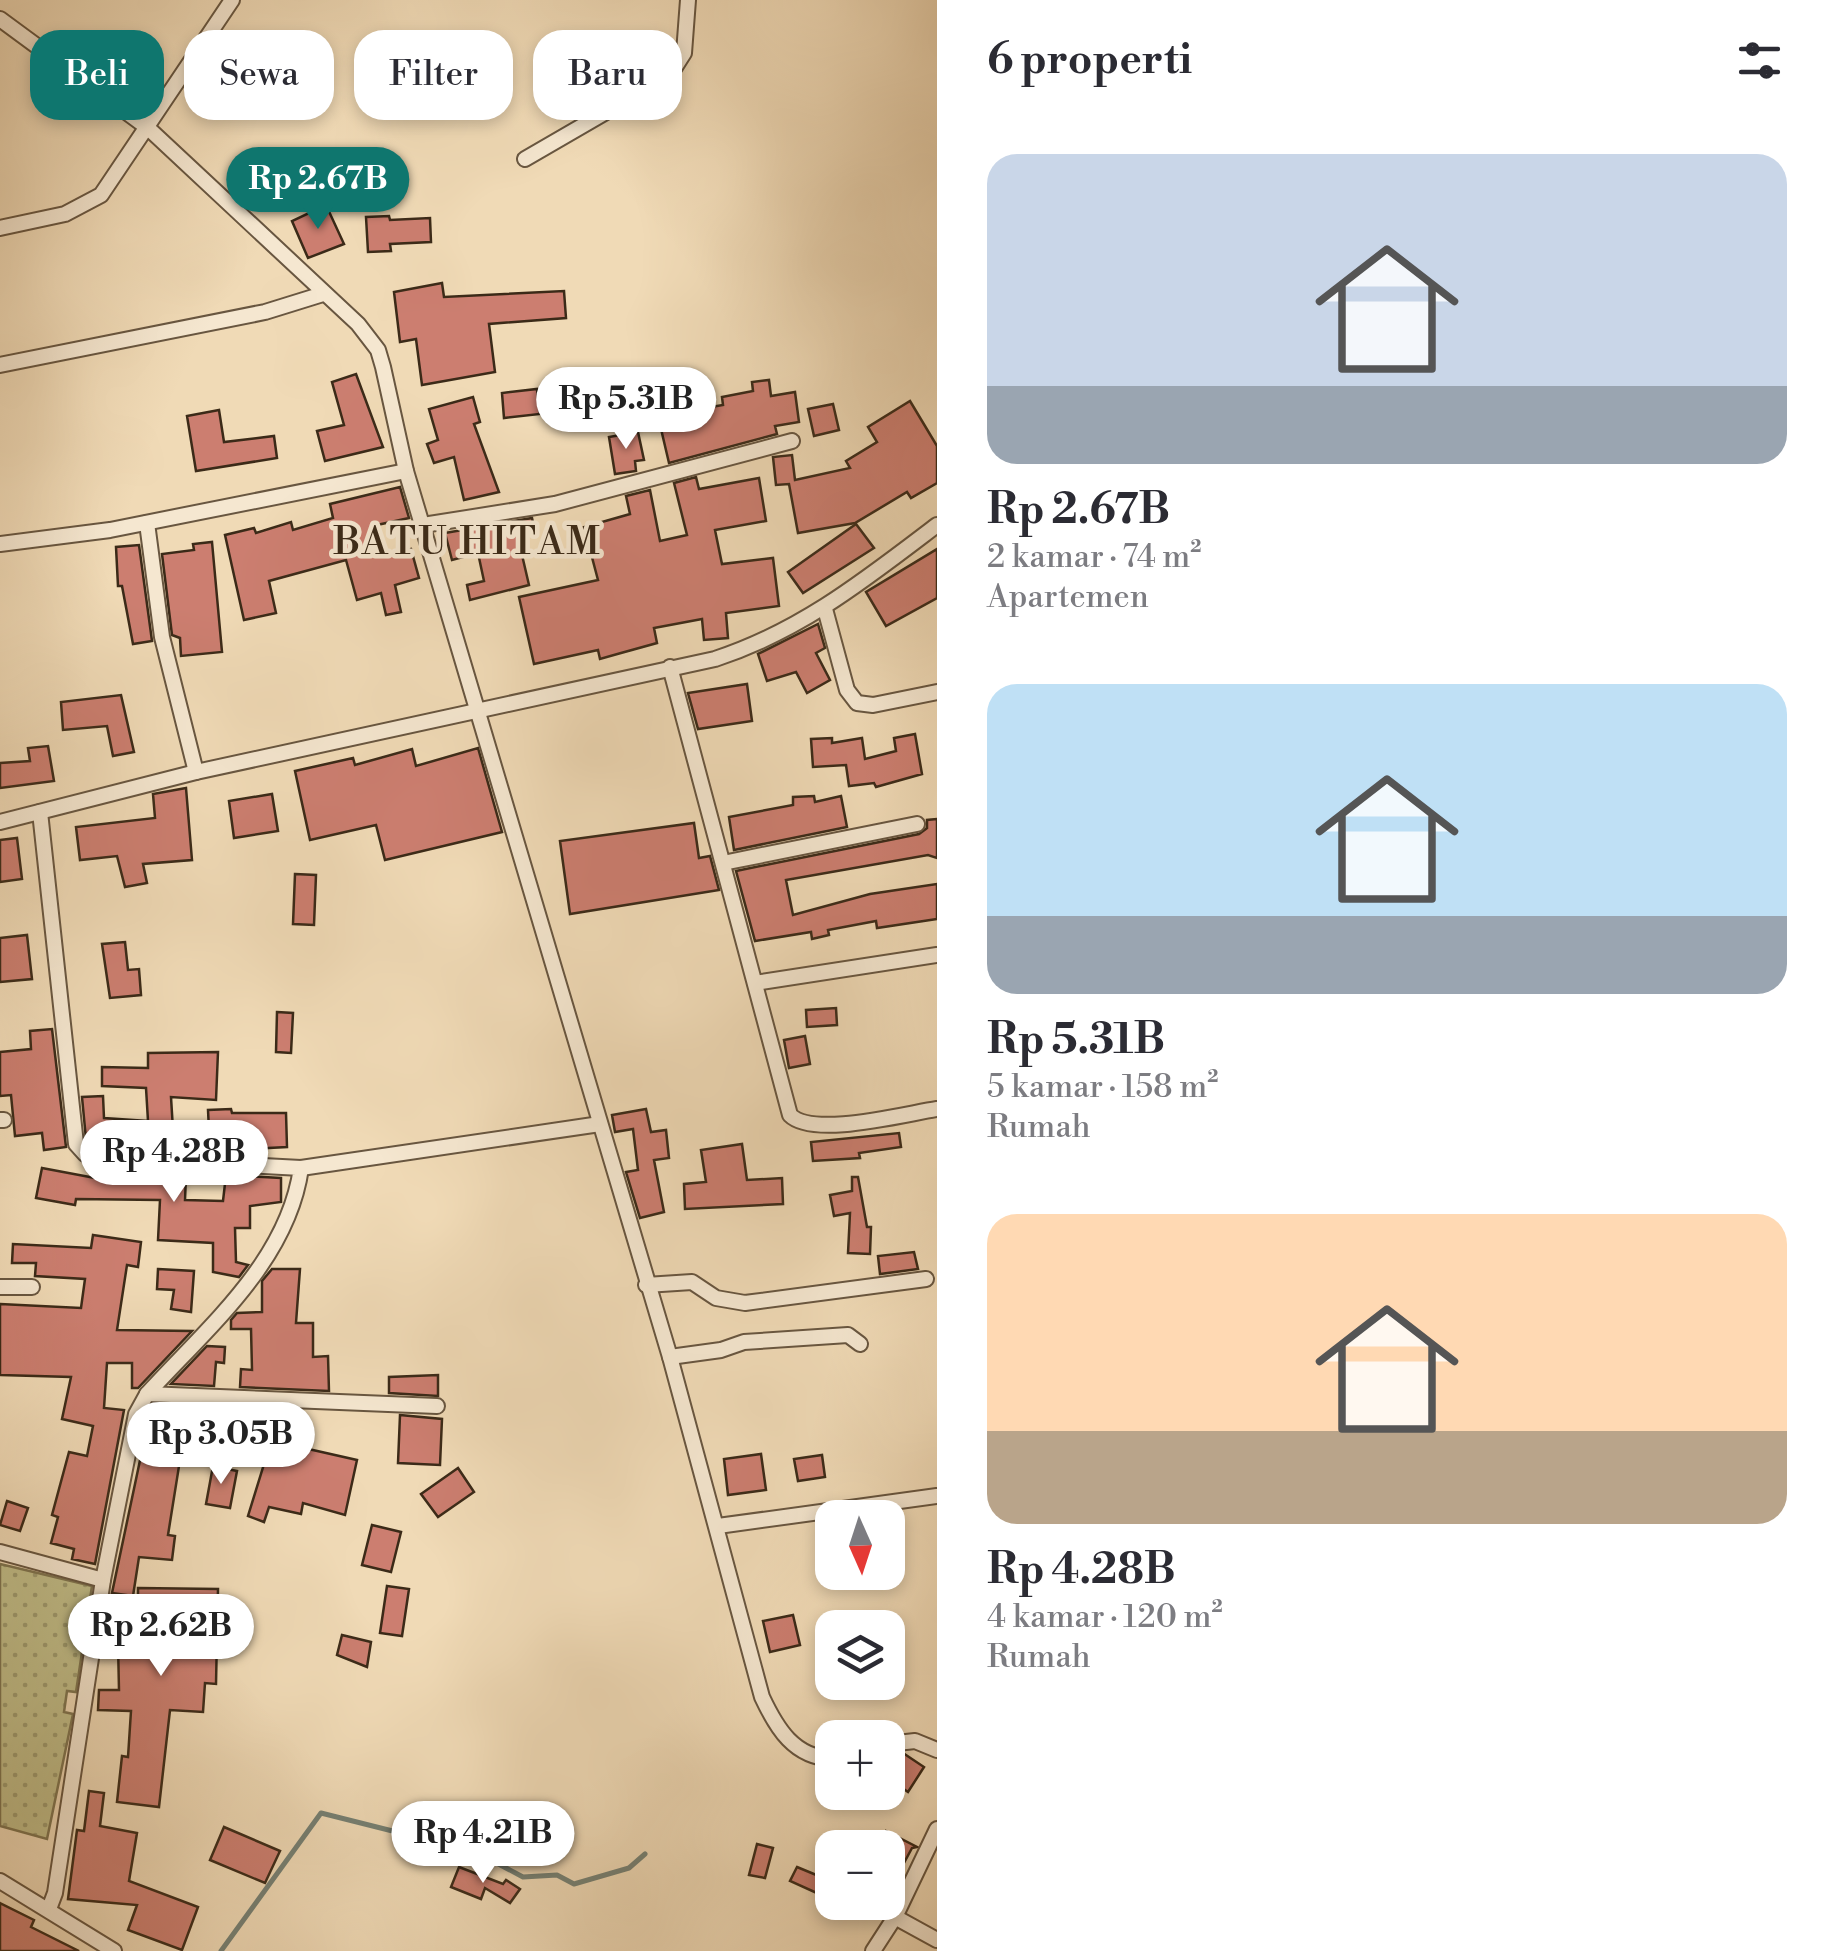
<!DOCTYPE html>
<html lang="id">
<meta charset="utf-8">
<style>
:root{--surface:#fff;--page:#f7f7f7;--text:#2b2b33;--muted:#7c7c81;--accent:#0f766e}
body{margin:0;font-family:"Libre Bodoni",serif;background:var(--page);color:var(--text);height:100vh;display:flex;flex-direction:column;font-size:38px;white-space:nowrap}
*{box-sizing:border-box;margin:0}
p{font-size:32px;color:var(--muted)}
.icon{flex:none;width:55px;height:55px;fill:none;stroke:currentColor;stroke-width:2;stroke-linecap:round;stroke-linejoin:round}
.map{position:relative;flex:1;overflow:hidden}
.panel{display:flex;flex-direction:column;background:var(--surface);width:900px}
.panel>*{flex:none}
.hud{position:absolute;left:30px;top:30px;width:755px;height:90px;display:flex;gap:20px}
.needle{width:65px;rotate:177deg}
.buttons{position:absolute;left:815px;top:1500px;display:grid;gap:20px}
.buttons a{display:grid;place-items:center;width:90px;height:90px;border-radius:20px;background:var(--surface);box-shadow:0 5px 15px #0003;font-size:50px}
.price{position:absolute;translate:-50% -85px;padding:0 22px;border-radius:35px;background:#fff;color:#222;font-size:32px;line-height:65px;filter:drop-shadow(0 2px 5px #0008)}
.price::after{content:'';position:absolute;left:50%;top:60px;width:30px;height:22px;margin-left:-15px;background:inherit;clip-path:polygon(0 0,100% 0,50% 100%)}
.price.current{background:var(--accent);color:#fff}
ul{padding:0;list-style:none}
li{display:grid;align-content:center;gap:20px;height:530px;padding:0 50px}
li span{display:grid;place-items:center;height:310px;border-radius:30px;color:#555}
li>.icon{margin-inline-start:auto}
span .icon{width:180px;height:180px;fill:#fffc;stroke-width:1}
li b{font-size:42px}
h2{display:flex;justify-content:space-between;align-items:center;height:120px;padding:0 50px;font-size:42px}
.chip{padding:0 35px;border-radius:30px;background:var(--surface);box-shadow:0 5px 15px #0003;font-size:35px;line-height:90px}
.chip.current{background:var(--accent);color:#fff}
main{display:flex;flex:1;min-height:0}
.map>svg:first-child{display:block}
</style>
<main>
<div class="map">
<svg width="937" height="1951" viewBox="0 0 937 1951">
<defs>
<pattern id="grass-dots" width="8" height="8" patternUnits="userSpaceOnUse" patternTransform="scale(2.5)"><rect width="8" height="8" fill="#c0bd89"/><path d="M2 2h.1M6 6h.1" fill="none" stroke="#9d9a6f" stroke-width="1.8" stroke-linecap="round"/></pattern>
</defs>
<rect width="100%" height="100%" fill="#f0dab6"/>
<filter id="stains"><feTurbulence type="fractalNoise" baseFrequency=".002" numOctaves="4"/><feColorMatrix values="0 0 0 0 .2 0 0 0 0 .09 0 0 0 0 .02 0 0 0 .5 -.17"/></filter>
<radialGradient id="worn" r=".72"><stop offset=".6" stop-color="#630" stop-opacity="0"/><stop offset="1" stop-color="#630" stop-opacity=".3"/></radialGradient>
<polygon fill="url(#grass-dots)" stroke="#7e7450" stroke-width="2.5" points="0,1564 92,1586 76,1692 67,1691 64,1712 73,1714 47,1839 0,1826"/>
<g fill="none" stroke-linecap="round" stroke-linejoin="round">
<polyline stroke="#758074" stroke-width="5" points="221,1951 321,1813 476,1852 523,1877 557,1875 574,1884 629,1868 645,1854"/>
</g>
<g fill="#cc7e70" stroke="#3b2a18" stroke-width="2.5">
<polygon points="326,205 344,244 308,258 292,221"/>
<polygon points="389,216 390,220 430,218 431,242 390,244 391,251 368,252 366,217"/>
<polygon points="442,283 444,297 564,291 566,318 489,324 495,372 422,385 416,339 400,342 394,292"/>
<polygon points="356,374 383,447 325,461 317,431 344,425 332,382"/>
<polygon points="769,380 771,396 795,392 799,422 775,426 777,434 669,463 658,416 675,414 673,402 692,400 693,410 723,405 722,397 753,391 752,382"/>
<polygon points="537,389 540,414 504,418 502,393"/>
<polygon points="473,397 480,422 474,424 499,492 464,500 454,457 434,463 427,444 438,440 429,409"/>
<polygon points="910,401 937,446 937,483 911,498 907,492 855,523 798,533 789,484 776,485 773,457 792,455 795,480 850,468 846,461 877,442 868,427"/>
<polygon points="833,404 839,430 814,436 808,409"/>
<polygon points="219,410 224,442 274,436 277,458 196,471 187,416"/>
<polygon points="638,432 644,460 635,461 636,471 615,474 609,437"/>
<polygon points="696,477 699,489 759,478 766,521 715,530 722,564 773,558 779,606 726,613 728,638 704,640 702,619 654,628 657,643 621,653 600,659 598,650 534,664 519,597 598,580 584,527 630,514 626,496 650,490 660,541 687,535 674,483"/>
<polygon points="400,487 409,518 377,525 385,555 411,549 419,578 395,585 401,612 386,615 381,593 357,600 346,560 269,581 276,613 244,620 225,535 254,528 256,533 291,522 293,530 333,518 330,504"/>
<polygon points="532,518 535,532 519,536 519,542 529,585 470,600 467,585 484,581 478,553 452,560 445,533"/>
<polygon points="856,524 874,548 803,593 788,572"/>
<polygon points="212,542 222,652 181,656 180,638 172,635 162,554 194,550 193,544"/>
<polygon points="139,545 152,641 133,644 122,586 118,586 116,547"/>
<polygon points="937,549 937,598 886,626 866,592"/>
<polygon points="818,624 825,648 816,653 830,680 807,693 796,672 767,681 758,654"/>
<polygon points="747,684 752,721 698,729 688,693"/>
<polygon points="121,695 134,752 113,756 107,726 63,730 61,702"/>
<polygon points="915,734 922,774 876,787 874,783 849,786 846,765 813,767 811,739 832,738 832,743 862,738 865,759 896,751 894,738"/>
<polygon points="48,746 54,781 0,788 0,763 30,761 28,748"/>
<polygon points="478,748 502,832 385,860 376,825 310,840 295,771 353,758 355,765 412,749 416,766"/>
<polygon points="186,788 192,860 143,864 147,883 125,887 117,856 80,860 76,827 155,818 153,794"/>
<polygon points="272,794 278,831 234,838 229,801"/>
<polygon points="814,796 815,802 841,796 847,827 734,850 729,817 793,805 793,797"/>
<polygon points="937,819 937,858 928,855 786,880 793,915 870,894 937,884 937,919 877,928 876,921 828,930 829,935 812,939 811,932 755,941 736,871 919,834 927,828 927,820"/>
<polygon points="694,823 699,858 710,856 719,890 570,914 560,841"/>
<polygon points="17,838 22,879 0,882 0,840"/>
<polygon points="295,874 316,875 314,925 293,924"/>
<polygon points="27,935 32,979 0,982 0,938"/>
<polygon points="125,942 128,970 139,969 141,995 110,998 102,944"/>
<polygon points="836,1008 837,1025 807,1027 806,1010"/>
<polygon points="277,1012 293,1013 291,1053 276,1052"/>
<polygon points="52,1029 66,1147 44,1150 42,1133 15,1136 11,1095 0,1096 0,1052 31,1049 30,1031"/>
<polygon points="805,1036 810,1064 789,1068 784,1040"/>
<polygon points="218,1052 216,1100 171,1097 174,1146 98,1146 86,1139 82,1097 103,1096 104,1118 148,1121 146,1088 102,1086 102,1067 148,1068 148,1053"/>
<polygon points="231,1109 232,1113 286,1113 287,1147 210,1151 208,1110"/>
<polygon points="646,1109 651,1132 666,1130 669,1158 654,1160 664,1212 640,1218 626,1172 638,1170 633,1129 615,1132 612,1115"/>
<polygon points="899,1133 901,1147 859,1153 860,1158 813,1161 811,1142"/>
<polygon points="742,1144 747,1180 782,1178 783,1204 685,1209 684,1184 706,1182 701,1150"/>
<polygon points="42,1168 95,1178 95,1168 186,1176 185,1200 223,1201 226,1175 281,1178 281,1202 250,1206 250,1228 235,1228 236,1262 248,1265 239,1277 213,1272 213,1243 158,1240 160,1200 76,1199 75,1205 36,1198"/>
<polygon points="852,1177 858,1177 867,1227 871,1227 870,1254 848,1253 850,1213 834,1216 830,1195 852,1191"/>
<polygon points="93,1235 141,1242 138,1267 127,1265 117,1330 192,1331 138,1388 132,1388 132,1363 107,1363 104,1408 124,1410 95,1564 72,1559 74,1549 51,1543 58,1517 52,1515 69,1452 87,1456 93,1426 62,1419 71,1377 0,1375 0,1304 81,1308 85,1279 35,1276 36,1263 12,1263 13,1244 91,1248"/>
<polygon points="914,1252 918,1269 880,1274 878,1256"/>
<polygon points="158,1269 194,1271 191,1312 171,1309 174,1290 157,1289"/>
<polygon points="272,1269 300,1269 296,1323 313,1323 313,1357 328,1356 329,1391 240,1387 241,1369 252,1370 251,1329 231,1329 231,1320 237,1313 262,1312 262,1281"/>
<polygon points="207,1346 225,1347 224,1363 216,1362 214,1386 171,1384"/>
<polygon points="438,1375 438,1396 389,1393 389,1377"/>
<polygon points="150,1413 198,1419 195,1442 183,1441 168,1535 175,1536 172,1560 139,1557 133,1596 112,1593"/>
<polygon points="270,1415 307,1418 304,1448 357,1460 345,1515 303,1503 301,1514 269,1507 264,1522 248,1516 273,1435 268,1435"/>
<polygon points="400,1415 442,1419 440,1465 398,1463"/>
<polygon points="761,1454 766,1490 728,1495 724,1459"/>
<polygon points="822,1455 825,1477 798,1481 794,1459"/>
<polygon points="213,1466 237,1471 230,1508 206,1504"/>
<polygon points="458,1468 474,1492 438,1517 421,1494"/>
<polygon points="7,1501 28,1508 20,1531 0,1525"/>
<polygon points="372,1525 401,1532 391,1572 362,1565"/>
<polygon points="387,1586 409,1589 402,1636 380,1633"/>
<polygon points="138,1588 218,1589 216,1684 205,1683 203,1712 170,1710 159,1807 117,1802 122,1756 128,1757 131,1711 98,1710 99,1690 119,1690 118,1644 106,1645 106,1628 138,1626"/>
<polygon points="793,1615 800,1645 770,1652 763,1621"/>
<polygon points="342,1635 371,1642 367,1667 337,1655"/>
<polygon points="903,1753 924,1767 908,1792 888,1778 888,1769"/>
<polygon points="89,1791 104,1793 100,1826 137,1833 129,1881 198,1907 182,1950 128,1930 137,1905 68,1899 77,1830 84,1831"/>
<polygon points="224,1827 280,1851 265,1883 210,1860"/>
<polygon points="886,1831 917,1847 912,1848 898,1874 888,1869 888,1848 877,1848"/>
<polygon points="757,1844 773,1848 765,1878 749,1875"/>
<polygon points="459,1867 503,1884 506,1880 520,1889 510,1903 485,1888 481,1899 451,1887"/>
<polygon points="797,1867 826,1879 819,1894 790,1881"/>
<polygon points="0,1903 34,1920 31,1927 79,1951 0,1951"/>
</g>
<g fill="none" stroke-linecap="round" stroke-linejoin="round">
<g stroke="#685640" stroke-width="18">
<g id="street">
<path d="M0,19l148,109 210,196 20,26 5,17 23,104 264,886 92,340c15,32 32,60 70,62"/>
<polyline points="525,159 670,75 684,53 688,0"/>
<polyline points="0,228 65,214 101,195 232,0"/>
<polyline points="0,365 265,312 323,294"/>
<polyline points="147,523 162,637 196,772"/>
<polyline points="423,525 555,504 792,441"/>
<polyline points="0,544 110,530 406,471"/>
<polyline points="825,609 847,690 857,703 873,705 937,692"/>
<path d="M670,667l120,448c23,23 114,-1 147,-6"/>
<path d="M40,812l36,332 9,10 11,3 205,11c-13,93 -93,159 -154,226l-11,20 -33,166"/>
<path d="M0,822l196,-50 519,-113c86,-28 151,-80 222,-134"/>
<polyline points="723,863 917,824"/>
<polyline points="755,983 937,955"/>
<polyline points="0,1120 4,1120"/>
<polyline points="301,1168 600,1124"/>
<polyline points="646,1285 692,1282 716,1298 745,1303 926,1279"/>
<polyline points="0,1287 32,1287"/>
<polyline points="670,1357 721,1350 744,1342 848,1335 860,1344"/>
<polyline points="147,1394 437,1406"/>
<polyline points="718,1526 937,1496"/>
<polyline points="0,1552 103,1580 55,1893 49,1909"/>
<polyline points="888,1744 915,1741 937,1750"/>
<polyline points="0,1881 114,1951"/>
<polyline points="895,1917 937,1940"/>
<polyline points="873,1951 895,1917 937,1829"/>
</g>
</g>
<use href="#street" stroke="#f5e7d0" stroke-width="14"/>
</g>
<g text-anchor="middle" stroke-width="9" stroke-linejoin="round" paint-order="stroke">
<g font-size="38" letter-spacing="2.5" fill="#3b2a18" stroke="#f5e7d0">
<text x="468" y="554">BATU HITAM</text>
</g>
</g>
<rect width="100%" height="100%" filter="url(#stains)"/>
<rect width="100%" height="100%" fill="url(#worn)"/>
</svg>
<div class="buttons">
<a><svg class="needle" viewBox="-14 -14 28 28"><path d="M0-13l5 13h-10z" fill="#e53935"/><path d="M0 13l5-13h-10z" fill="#7c7c81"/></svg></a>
<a><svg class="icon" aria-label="layers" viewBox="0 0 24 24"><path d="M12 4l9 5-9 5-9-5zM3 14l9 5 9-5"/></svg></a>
<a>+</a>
<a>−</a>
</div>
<b class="price current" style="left:318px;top:232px">Rp 2.67B</b>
<b class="price" style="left:626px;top:452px">Rp 5.31B</b>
<b class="price" style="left:174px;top:1205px">Rp 4.28B</b>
<b class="price" style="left:221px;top:1487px">Rp 3.05B</b>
<b class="price" style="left:161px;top:1679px">Rp 2.62B</b>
<b class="price" style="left:483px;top:1886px">Rp 4.21B</b>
<div class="hud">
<a class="chip current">Beli</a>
<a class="chip">Sewa</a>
<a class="chip">Filter</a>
<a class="chip">Baru</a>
</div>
</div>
<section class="panel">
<h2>6 properti<svg class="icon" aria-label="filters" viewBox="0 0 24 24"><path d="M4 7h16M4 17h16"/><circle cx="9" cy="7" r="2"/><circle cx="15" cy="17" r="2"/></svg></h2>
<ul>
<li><span style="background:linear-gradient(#c9d6e8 75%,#9aa5b1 0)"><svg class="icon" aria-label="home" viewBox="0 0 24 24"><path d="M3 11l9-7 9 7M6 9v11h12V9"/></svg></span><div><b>Rp 2.67B</b><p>2 kamar · 74 m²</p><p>Apartemen</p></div></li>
<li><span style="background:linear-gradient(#bfe0f5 75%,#9aa5b1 0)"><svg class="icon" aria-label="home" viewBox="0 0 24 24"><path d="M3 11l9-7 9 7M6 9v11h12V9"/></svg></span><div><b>Rp 5.31B</b><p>5 kamar · 158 m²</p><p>Rumah</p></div></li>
<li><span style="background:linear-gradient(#ffd9b3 70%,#b9a48a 0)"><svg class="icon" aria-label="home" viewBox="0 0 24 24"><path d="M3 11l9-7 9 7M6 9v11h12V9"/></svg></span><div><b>Rp 4.28B</b><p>4 kamar · 120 m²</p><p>Rumah</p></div></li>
</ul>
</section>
</main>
